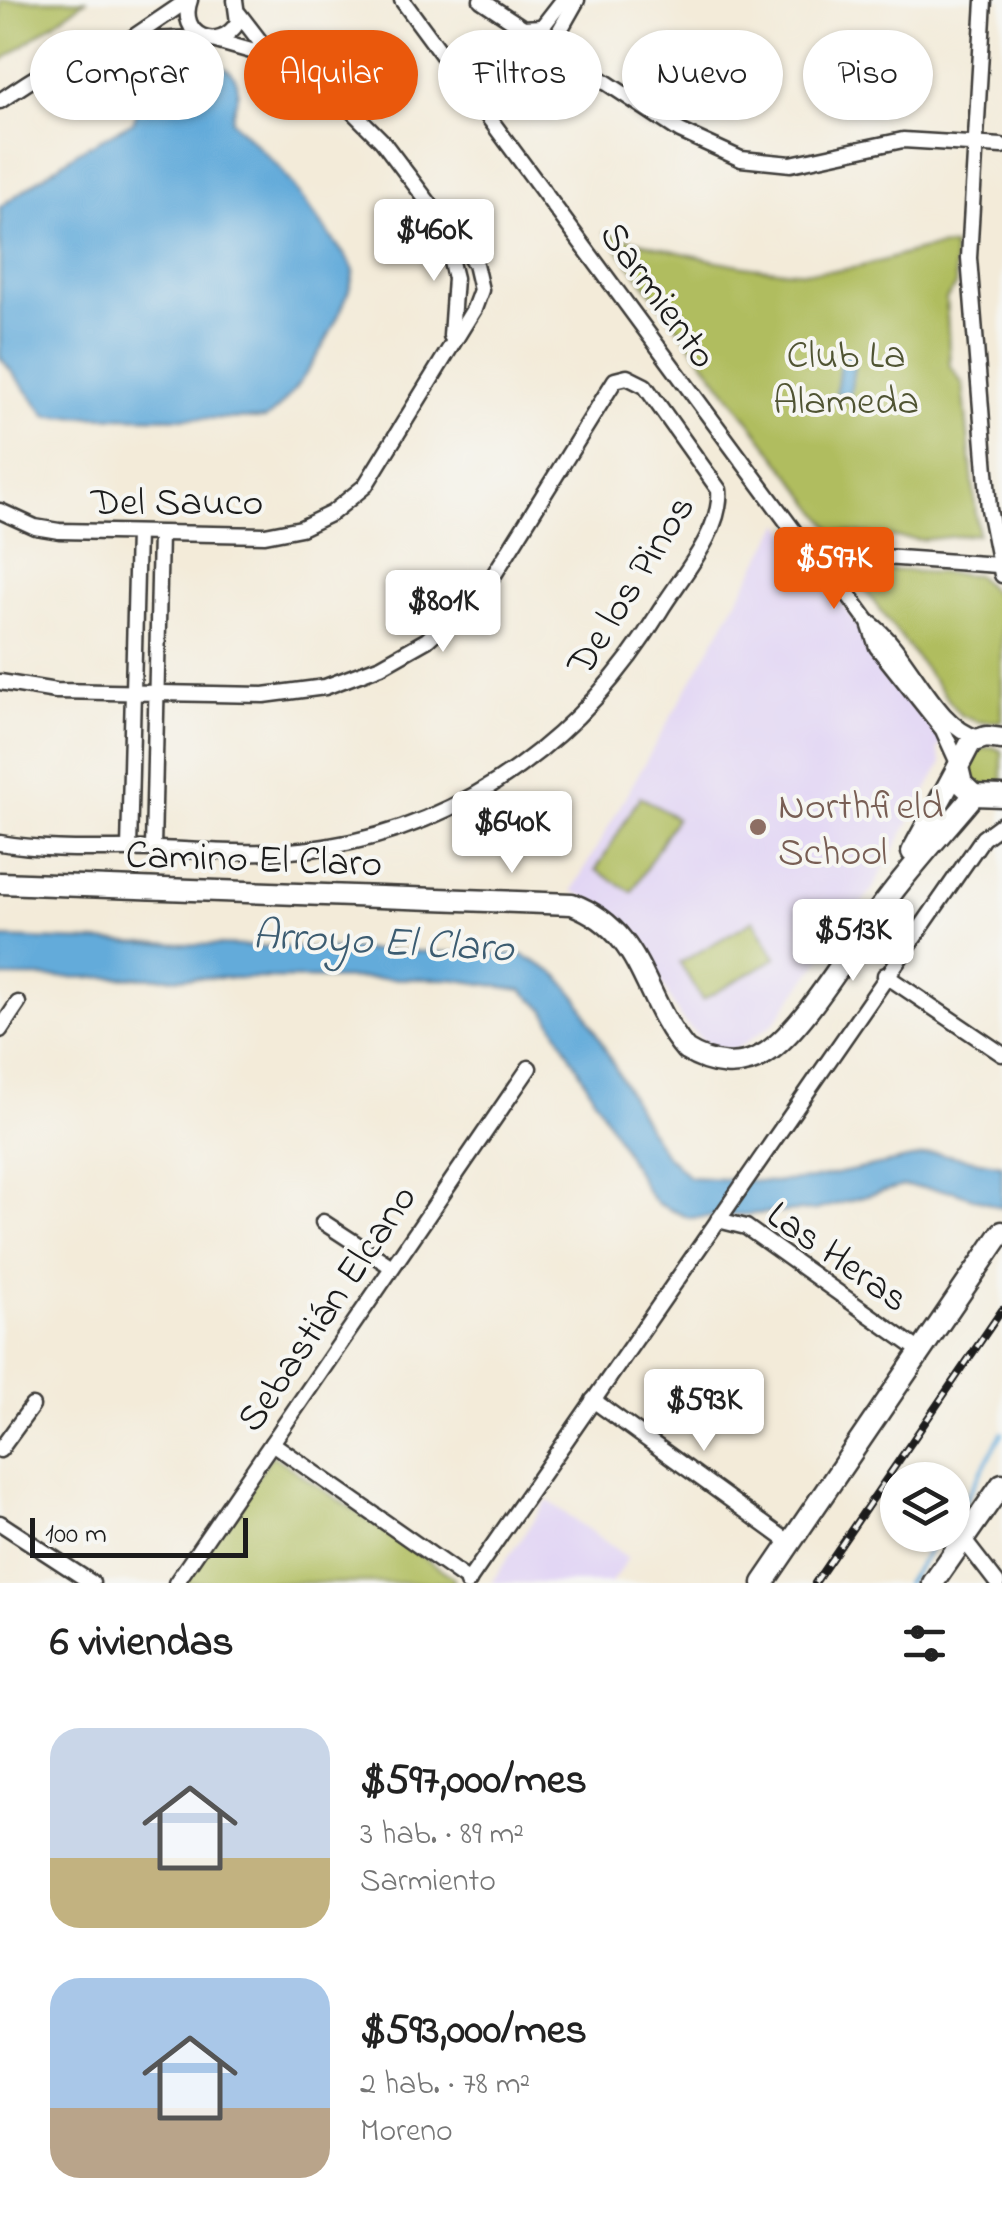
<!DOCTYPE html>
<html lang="es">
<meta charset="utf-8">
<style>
:root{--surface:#fff;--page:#f6f6f6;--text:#222;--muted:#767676;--accent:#ea580c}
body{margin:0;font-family:"Indie Flower",sans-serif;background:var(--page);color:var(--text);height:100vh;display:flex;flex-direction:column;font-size:38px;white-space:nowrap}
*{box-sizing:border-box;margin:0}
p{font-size:32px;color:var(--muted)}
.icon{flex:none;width:55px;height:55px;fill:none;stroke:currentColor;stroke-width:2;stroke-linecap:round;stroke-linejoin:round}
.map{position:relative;height:1583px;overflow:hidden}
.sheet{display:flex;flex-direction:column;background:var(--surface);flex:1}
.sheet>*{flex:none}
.top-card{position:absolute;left:30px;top:30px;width:942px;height:90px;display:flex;gap:20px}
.tools{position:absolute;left:880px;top:1462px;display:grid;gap:20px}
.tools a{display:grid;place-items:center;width:90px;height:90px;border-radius:50%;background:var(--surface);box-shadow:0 2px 8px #0004;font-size:50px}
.scale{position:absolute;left:30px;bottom:25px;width:218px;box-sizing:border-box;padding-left:10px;border:5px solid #1c1c1c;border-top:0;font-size:28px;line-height:35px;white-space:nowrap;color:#1c1c1c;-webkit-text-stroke:8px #f6f6f2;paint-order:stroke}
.price{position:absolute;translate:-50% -85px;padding:0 22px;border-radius:10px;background:#fff;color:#222;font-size:32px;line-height:65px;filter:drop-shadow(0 2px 5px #0008)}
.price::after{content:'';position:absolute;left:50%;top:60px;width:30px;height:22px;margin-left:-15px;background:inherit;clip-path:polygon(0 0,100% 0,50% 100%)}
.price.active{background:var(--accent);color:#fff}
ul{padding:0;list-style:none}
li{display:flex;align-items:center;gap:30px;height:250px;padding:0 50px}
li span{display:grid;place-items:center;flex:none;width:280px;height:200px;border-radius:30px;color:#555}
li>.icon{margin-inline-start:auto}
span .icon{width:120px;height:120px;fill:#fffc;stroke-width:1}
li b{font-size:42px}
h2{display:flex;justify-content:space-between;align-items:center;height:120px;padding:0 50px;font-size:42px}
.tag{padding:0 35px;border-radius:45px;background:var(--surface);box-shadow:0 2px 8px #0004;font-size:35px;line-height:90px}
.tag.active{background:var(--accent);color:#fff}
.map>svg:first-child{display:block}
</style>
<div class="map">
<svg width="1002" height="1583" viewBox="0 0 1002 1583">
<rect width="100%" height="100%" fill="#f6f6f2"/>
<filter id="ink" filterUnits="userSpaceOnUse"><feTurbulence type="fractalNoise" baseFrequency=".01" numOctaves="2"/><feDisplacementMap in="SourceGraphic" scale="20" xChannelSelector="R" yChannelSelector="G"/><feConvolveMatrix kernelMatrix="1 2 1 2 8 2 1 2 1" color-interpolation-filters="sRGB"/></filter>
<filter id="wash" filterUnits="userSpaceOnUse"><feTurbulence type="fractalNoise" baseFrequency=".0048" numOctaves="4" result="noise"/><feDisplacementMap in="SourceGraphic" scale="40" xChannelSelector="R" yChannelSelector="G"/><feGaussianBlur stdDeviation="2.25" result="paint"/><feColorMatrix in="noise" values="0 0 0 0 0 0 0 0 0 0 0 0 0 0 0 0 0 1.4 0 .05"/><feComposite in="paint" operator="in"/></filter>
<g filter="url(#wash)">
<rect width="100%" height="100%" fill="#f3ebd9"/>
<g fill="#e1d4f4">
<polygon points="781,523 944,740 937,749 942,763 872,890 774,1023 735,1050 718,1049 706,1044 682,1020 635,935 604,905 572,891"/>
<polygon points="547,1500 628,1558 611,1583 491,1583"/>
</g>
<g fill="#b0bd5f" stroke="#666c3e" stroke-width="2.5">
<polygon points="0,0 86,0 0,62"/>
<path d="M606,233c78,20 154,45 235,37 38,-4 74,-24 112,-24l3,40 -10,13 4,67 13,18 15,150 -57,6 -88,-9z"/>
<polygon points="891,570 976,575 1002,600 1002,721 978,722 960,715 864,589 863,580"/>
<polygon points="993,747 1002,751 1002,784 983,787 972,778 969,765 980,749"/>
<polygon points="640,796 676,818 632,892 596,870"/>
<polygon points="754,920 776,958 702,1000 680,963"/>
<polygon points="272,1455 453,1577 455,1583 182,1583"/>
</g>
<g fill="#63abda" stroke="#40647b" stroke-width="2.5">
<path d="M187,58c19,3 50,5 51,31 1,11 -7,20 -6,32l47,46 67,90 8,13c-5,38 -57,130 -89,149l-218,-3 -47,-59v-150l79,-56 54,-29c22,-44 -30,-59 54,-64z"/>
<polygon points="849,354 855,359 850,395 836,393 841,357"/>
<polygon points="0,938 523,955 558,975 578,999 649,1130 664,1153 689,1177 772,1182 812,1179 936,1153 1002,1165 1002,1208 953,1191 903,1186 816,1210 689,1218 656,1203 647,1191 545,1010 522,990 451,979 0,977"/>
</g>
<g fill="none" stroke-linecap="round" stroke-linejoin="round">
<g stroke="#63abda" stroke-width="4">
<polyline points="952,1525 1002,1433"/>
<polyline points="906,1583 940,1535"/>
</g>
</g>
</g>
<g filter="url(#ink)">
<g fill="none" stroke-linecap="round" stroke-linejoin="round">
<g stroke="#3c3b38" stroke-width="19">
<g id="street">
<path d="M190,0c-13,35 29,54 48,22l-3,-22"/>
<polyline points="402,0 796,534 834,575 869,623 877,647 943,730 958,763"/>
<polyline points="481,0 680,131 741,159 791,164 903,140 1002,146"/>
<polyline points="984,0 969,258 989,509 1002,575"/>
<polyline points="522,28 542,27 563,0"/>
<polyline points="132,38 188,0"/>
<polyline points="209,39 272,57 239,14"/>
<polyline points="566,56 560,30 577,0"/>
<path d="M0,101c77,-54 110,-61 203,-63"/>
<polyline points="443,230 455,278 451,336"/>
<polyline points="0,511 35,527 59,531 265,535 301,528 332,513 365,486 474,309 481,290 475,264 382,141 336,95 272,57"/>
<polyline points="834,575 884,557 998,565"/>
<path d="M870,623c40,29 63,103 109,115"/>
<path d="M0,682l56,9 208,4 61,-8 56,-21 46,-26 60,-54 128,-206 12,-3 18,9 74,104c4,40 -39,88 -59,121 -75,123 -190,213 -335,236 -55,9 -111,4 -166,2 -53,-1 -106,3 -159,-6"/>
<polyline points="129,849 137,533"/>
<polyline points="153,849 160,534"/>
<polyline points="885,975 1002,1054"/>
<polyline points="0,1030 18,1003"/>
<polyline points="718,1220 746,1227 920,1351"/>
<polyline points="323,1222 392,1267"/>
<polyline points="593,1400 790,1543"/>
<polyline points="272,1443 469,1581"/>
<polyline points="0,1450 32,1406"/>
<polyline points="0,1523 92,1583"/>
<polyline points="963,1539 997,1583"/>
<polyline points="176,1583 529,1068"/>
<polyline points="467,1583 983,838 1002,824"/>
</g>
</g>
<g stroke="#3c3b38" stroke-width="25">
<g id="secondary">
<polyline points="1002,739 986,737 971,742 958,767 962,784 974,795 1002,796"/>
<polyline points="912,852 958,767"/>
<path d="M0,883l572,21c73,28 69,93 114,146 24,15 54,20 80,3 39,-25 88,-111 119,-151 28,-38 59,-71 89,-107"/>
<polyline points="763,1583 1002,1232"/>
<polyline points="933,1583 1002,1484"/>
</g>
</g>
<use href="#street" stroke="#fff" stroke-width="14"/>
<use href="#secondary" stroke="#fff" stroke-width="20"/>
<g stroke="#1c1c1c" stroke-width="8">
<polyline id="rail" points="815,1583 1002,1310"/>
</g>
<use href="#rail" stroke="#f6f6f2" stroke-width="4" stroke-dasharray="11" stroke-linecap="butt"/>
</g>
</g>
<circle fill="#8d6e63" stroke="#f6f6f2" stroke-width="4" cx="758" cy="827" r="10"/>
<g text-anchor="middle" stroke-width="8" stroke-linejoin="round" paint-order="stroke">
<g font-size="40" fill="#1c1c1c" stroke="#f6f6f2">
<text transform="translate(660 294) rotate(54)" y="14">Sarmiento</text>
<text x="177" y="514">Del Sauco</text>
<text transform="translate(629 584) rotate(-58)" y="14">De los Pinos</text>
<text transform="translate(254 857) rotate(2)" y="14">Camino El Claro</text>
<text transform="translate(839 1255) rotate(35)" y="14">Las Heras</text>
<text transform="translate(325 1307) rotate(-56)" y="14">Sebastián Elcano</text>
</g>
<g font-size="40" fill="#505433" stroke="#f6f6f2">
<text x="846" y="367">Club La<tspan x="846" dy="46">Alameda</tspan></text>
</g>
<g font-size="40" fill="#785e54" stroke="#f6f6f2" text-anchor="start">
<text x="778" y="818">Northfield<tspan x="778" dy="46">School</tspan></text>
</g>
<g font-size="42" font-style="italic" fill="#3c5c71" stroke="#f6f6f2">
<text transform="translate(383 939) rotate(3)" y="15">Arroyo El Claro</text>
</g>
</g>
</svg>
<div class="tools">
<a><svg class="icon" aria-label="layers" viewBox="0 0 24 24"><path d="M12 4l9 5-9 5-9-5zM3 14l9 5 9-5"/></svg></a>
</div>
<div class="scale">100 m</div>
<b class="price" style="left:434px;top:284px">$460K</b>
<b class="price active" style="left:834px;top:612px">$597K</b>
<b class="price" style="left:443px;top:655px">$801K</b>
<b class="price" style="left:512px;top:876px">$640K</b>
<b class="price" style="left:853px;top:984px">$513K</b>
<b class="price" style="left:704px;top:1454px">$593K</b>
<div class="top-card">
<a class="tag">Comprar</a>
<a class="tag active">Alquilar</a>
<a class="tag">Filtros</a>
<a class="tag">Nuevo</a>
<a class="tag">Piso</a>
</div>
</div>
<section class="sheet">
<h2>6 viviendas<svg class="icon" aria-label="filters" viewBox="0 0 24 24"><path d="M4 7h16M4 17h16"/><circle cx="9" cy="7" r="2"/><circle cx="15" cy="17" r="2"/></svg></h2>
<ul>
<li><span style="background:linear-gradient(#c9d6e8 65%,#c2b280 0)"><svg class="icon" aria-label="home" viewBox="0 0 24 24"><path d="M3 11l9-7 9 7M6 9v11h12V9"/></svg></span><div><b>$597,000/mes</b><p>3 hab. · 89 m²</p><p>Sarmiento</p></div></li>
<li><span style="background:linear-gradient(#a9c7e8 65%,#b9a48a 0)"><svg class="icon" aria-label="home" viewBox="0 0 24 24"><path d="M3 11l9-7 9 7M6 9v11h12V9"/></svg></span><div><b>$593,000/mes</b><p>2 hab. · 78 m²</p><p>Moreno</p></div></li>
</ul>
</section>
